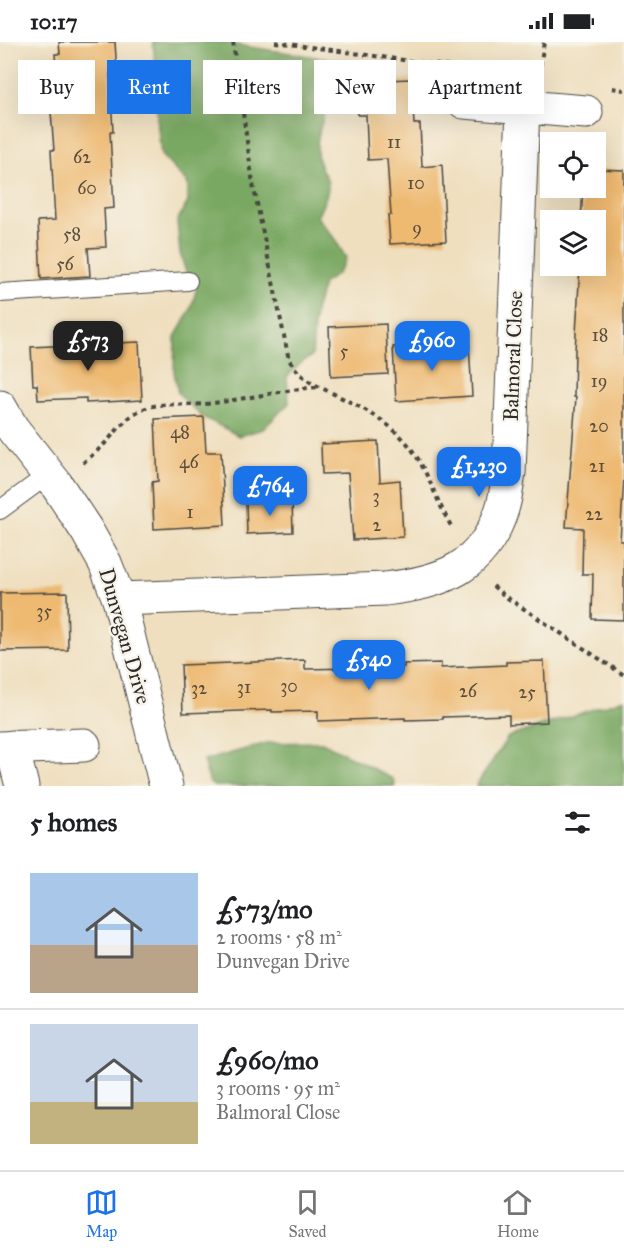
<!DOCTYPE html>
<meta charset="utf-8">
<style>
:root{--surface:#fff;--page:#f2f2f2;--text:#202124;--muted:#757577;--line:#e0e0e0;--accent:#1a73e8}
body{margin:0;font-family:"IM FELL Great Primer",serif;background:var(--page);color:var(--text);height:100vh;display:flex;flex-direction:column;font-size:22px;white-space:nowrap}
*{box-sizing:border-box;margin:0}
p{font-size:20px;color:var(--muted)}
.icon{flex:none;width:33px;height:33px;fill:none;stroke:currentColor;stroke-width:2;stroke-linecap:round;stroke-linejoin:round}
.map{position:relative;height:744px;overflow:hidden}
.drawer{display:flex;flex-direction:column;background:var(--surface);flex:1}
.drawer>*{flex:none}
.top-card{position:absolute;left:18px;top:18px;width:588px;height:54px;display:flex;gap:12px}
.buttons{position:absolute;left:540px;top:90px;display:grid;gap:12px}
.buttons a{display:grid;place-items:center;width:66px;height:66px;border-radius:0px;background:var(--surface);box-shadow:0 6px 24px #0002;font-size:30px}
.price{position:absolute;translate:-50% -51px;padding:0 14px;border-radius:12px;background:var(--accent);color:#fff;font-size:20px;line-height:39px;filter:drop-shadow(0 2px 3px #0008)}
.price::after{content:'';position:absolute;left:50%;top:36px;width:18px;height:14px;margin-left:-9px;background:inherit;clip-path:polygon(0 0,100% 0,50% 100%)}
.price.active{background:#222;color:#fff}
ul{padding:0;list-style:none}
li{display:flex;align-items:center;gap:18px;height:150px;padding:0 30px}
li+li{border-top:2px solid var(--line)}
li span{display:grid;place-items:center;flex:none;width:168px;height:120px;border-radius:0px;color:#555}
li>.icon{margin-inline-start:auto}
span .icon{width:72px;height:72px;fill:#fffc;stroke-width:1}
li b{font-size:26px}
h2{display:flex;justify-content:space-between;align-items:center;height:72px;padding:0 30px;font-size:26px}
.chip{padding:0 21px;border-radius:0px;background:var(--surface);box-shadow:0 6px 24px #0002;font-size:21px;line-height:54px}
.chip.active{background:var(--accent);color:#fff}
.status{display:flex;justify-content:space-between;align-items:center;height:42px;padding:0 30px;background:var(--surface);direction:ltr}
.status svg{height:16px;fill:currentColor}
.tab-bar{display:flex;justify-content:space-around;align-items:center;height:84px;border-top:2px solid var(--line);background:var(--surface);font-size:16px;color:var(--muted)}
.tab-bar a{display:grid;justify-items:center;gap:3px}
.tab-bar .active{color:var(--accent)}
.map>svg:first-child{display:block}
</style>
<div class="status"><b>10:17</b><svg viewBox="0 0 49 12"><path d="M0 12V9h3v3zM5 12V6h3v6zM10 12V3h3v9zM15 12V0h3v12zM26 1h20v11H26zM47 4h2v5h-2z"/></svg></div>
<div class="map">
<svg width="624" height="744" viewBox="0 0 624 744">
<rect width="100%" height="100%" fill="#f7f3e8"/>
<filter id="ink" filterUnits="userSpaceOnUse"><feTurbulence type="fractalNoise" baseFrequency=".0167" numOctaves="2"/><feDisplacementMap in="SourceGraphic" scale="12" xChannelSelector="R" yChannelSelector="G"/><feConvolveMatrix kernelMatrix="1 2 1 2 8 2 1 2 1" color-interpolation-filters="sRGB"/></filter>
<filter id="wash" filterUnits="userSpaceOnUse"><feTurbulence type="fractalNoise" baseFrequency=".008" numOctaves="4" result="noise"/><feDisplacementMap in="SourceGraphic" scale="24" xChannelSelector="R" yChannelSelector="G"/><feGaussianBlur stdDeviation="1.35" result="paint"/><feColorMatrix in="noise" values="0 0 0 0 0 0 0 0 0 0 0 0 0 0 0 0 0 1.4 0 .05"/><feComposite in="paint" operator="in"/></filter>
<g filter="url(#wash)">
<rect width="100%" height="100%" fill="#efdfbf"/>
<g fill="#79a862" stroke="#526a46" stroke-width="1.5">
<path d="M153,0h64l138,21 -36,24 8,20c-6,17 -14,38 -8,56 2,8 9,13 9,22 1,9 -7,23 -11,32l17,21 12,20 -8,15 -15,11 -8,27 -3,45 -10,6 -15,15 2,26 -26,26 -24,7 -38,-20 -23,-23 -4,-21 1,-35 16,-28 6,-22 -11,-15 -6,-19 -3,-32 11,-19v-18l-27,-29 -4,-36 -1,-45z"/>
<polygon points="624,657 624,744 476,744 508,695"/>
<polygon points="322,700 393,737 395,744 214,744 210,741 203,719 267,701"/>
</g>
<g id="blocks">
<g fill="#eeb971">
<polygon points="59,0 115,0 117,32 110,32 113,90 110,90 114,166 104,167 106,205 88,206 90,234 41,237 38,179 55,178 51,108 54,108 51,70 56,69 55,49 58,49 55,12 60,12"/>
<polygon points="411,37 414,82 420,82 422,125 442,123 446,199 390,202 388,173 391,173 387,117 368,118 366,73 358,73 356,39"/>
<polygon points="596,127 624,128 624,435 620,499 624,499 624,578 592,577 593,532 582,532 583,486 566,485 576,355 574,355 575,309 580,224 596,224 596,178 581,178 583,146 596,146"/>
<polygon points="386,282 388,332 331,335 329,285"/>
<polygon points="139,300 142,358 86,361 86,356 38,358 37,343 33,343 31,305"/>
<polygon points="469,301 472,354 396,359 393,305"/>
<polygon points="204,375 206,410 221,410 225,483 154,487 152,440 158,439 155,377"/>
<polygon points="378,399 380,440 400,438 403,495 353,498 348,431 322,432 321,402"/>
<polygon points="292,457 293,490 247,492 246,459"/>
<polygon points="67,550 68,608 0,609 0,551"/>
<polygon points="305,618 305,627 404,625 404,622 441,621 441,626 506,623 506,620 544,619 547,680 509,682 509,673 443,675 443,677 405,678 405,676 318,679 318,669 272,670 272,668 183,671 181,623"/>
</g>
</g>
</g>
<g filter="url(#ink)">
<use href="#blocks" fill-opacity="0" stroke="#484641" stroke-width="1.5"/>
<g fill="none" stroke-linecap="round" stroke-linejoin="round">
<g stroke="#484641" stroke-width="20">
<g id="lane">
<polyline points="0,251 188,239"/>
<polyline points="0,468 49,432"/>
</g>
</g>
<g stroke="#484641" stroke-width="35">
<g id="street">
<polyline points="464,60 586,70"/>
<polyline points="0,365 12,386 56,442 87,489 105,521 119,557 166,744"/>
<path d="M119,557l266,-10c57,-7 98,-20 117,-80 4,-12 5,-25 7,-37l14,-365"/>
<polyline points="12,705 22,744"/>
<polyline points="0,706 84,703"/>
</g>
</g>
<g stroke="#484641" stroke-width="4" stroke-dasharray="4.5 4.5" stroke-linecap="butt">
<path d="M233,0l20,142 36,176 10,13 11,9c38,20 81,35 105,72 15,23 23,51 38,75"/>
<polyline points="275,0 453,25"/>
<polyline points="539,32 544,0"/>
<polyline points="612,46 624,48"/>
<path d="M83,421c8,-7 17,-14 24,-22 11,-11 19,-24 34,-31 18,-9 44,-4 64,-6 38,-4 76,-14 114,-17"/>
<polyline points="493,544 506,555 624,633"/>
</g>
<use href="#lane" stroke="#fff" stroke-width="18"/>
<use href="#street" stroke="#fff" stroke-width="33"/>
</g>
</g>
<g text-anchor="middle" stroke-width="4.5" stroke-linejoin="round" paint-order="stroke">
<g font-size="18" fill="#5c4e3c">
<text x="394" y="106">11</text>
<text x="82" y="121">62</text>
<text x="416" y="147">10</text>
<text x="87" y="152">60</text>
<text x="417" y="192">9</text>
<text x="72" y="198">58</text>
<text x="65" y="228">56</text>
<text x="600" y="299">18</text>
<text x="344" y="315">5</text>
<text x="599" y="345">19</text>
<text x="599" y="390">20</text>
<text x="180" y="396">48</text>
<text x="189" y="426">46</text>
<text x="597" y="430">21</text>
<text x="376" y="460">3</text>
<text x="190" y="476">1</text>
<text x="594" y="478">22</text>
<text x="377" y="489">2</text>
<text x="44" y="575">35</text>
<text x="289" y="650">30</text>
<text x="244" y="651">31</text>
<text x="199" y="652">32</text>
<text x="468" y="655">26</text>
<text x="527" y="656">25</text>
</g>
<g font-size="21" fill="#2b2b2b" stroke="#f7f3e8">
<text transform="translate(513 314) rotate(-88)" y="7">Balmoral Close</text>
<text transform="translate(125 594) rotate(74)" y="7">Dunvegan Drive</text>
</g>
</g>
</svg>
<div class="buttons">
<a><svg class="icon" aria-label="locate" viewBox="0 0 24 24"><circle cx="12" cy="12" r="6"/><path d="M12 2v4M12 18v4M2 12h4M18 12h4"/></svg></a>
<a><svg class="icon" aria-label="layers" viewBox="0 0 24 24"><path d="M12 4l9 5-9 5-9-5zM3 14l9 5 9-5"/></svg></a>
</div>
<b class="price active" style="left:88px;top:330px">£573</b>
<b class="price" style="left:432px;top:330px">£960</b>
<b class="price" style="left:479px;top:456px">£1,230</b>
<b class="price" style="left:270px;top:475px">£764</b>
<b class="price" style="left:369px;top:649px">£540</b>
<div class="top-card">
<a class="chip">Buy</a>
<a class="chip active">Rent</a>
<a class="chip">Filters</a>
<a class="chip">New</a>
<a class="chip">Apartment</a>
</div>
</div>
<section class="drawer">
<h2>5 homes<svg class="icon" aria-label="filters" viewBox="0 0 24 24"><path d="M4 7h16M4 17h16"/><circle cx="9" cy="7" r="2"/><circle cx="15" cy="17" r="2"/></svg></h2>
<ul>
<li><span style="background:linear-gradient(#a9c7e8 60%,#b9a48a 0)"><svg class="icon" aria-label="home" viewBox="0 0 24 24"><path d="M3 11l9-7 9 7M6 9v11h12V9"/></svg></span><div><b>£573/mo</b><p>2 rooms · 58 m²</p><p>Dunvegan Drive</p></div></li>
<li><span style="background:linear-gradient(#c9d6e8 65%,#c2b280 0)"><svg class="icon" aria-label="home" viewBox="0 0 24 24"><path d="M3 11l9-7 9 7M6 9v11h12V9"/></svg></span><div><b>£960/mo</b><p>3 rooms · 95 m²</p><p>Balmoral Close</p></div></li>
</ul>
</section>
<nav class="tab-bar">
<a class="active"><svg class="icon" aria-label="map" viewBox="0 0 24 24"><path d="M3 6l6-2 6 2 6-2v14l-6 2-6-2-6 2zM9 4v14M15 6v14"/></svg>Map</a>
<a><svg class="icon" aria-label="saved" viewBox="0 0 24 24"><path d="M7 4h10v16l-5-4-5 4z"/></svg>Saved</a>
<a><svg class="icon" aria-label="home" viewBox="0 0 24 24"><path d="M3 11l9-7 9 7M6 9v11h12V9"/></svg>Home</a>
</nav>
